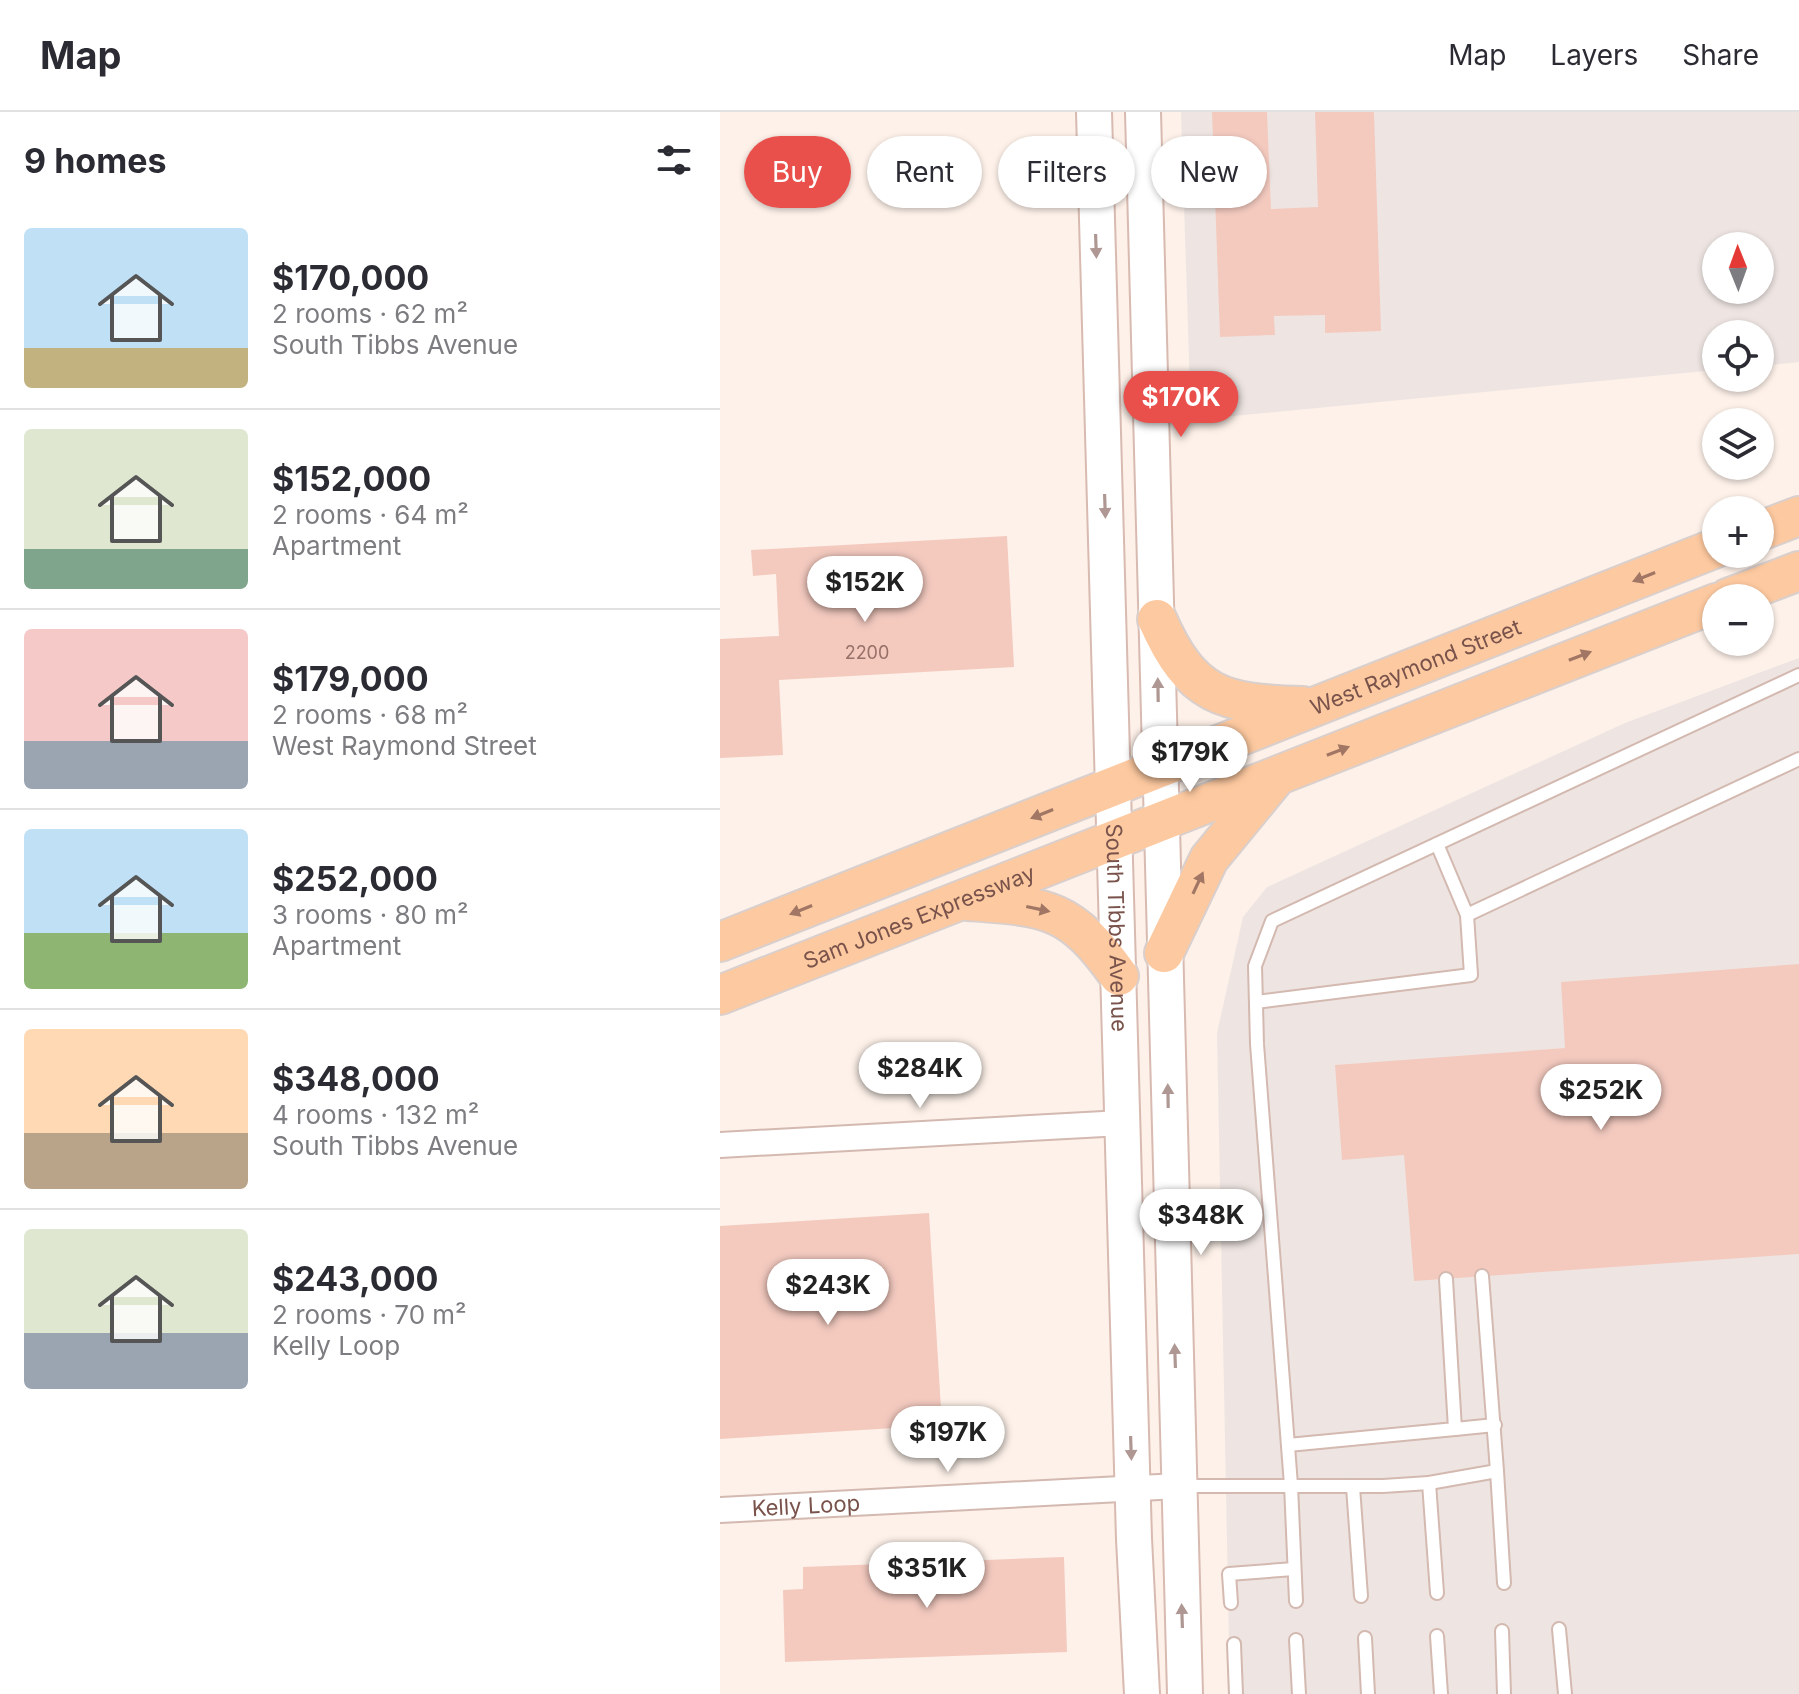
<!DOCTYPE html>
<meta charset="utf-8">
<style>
:root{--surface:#fff;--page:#f7f7f7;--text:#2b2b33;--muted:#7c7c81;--line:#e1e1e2;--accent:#ea504b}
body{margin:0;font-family:Inter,sans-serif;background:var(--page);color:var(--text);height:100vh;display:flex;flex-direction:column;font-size:30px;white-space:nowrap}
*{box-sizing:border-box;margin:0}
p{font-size:26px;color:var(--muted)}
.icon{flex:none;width:44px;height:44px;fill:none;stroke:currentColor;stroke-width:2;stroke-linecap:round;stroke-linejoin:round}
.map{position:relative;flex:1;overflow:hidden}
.panel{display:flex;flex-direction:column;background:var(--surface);width:720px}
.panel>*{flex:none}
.top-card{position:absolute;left:24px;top:24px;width:760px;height:72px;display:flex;gap:16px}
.needle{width:52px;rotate:359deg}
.fabs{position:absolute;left:982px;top:120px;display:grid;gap:16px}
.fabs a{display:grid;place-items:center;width:72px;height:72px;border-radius:50%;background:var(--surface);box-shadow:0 2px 6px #0004;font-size:40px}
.price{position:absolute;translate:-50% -68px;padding:0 18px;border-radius:28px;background:#fff;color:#222;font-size:26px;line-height:52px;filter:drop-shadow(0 2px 4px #0008)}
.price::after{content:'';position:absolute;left:50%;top:48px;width:24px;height:18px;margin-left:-12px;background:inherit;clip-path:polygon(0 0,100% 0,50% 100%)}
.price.on{background:var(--accent);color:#fff}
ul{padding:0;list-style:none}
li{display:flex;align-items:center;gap:24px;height:200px;padding:0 24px}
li+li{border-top:2px solid var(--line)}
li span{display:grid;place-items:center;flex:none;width:224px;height:160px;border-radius:8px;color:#555}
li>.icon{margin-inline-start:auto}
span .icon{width:96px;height:96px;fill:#fffc;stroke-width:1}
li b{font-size:34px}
h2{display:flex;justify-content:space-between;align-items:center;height:96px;padding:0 24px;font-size:34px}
.chip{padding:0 28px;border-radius:36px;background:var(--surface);box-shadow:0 2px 6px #0004;font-size:28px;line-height:72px}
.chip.on{background:var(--accent);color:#fff}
header{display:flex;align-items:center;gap:48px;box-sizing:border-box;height:112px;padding:0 40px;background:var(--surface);border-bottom:2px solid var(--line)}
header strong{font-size:38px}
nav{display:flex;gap:44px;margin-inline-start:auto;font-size:28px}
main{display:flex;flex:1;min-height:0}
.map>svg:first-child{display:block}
</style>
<header>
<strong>Map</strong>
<nav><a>Map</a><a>Layers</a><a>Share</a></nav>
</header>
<main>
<section class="panel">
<h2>9 homes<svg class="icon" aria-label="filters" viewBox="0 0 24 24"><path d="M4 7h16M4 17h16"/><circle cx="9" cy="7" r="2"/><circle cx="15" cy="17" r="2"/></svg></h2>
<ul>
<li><span style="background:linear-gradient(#bfe0f5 75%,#c2b280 0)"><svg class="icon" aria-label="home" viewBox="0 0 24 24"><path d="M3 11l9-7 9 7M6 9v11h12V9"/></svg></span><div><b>$170,000</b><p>2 rooms · 62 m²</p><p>South Tibbs Avenue</p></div></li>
<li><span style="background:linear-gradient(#dfe7d0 75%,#7fa58c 0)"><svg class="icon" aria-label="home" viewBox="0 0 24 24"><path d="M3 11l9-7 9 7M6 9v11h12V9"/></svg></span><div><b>$152,000</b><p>2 rooms · 64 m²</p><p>Apartment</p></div></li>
<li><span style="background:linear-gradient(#f6c9c9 70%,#9aa5b1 0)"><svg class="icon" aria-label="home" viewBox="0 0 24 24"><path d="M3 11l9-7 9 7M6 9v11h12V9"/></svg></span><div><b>$179,000</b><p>2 rooms · 68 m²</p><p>West Raymond Street</p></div></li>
<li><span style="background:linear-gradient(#bfe0f5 65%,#8fb573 0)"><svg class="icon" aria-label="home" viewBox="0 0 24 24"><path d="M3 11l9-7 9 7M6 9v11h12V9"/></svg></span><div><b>$252,000</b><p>3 rooms · 80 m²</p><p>Apartment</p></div></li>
<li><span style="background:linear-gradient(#ffd9b3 65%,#b9a48a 0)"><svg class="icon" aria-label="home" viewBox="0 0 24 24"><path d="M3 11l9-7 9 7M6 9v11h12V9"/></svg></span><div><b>$348,000</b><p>4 rooms · 132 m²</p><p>South Tibbs Avenue</p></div></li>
<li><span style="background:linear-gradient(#dfe7d0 65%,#9aa5b1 0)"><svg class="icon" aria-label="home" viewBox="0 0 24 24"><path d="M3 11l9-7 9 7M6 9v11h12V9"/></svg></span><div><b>$243,000</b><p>2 rooms · 70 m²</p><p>Kelly Loop</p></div></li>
</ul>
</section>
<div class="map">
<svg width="1079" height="1582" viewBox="0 0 1079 1582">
<rect width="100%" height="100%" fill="#fdf1e9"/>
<g fill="#eee5e2" fill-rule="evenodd">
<path d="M461,0h618v250l-39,4v-32h-44v36l-525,50zM996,134h44v44h-44z"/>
<polygon points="1079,546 1079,1582 510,1582 497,921 523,805 547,775 905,611"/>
</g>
<g fill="#f4cabf">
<polygon points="492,0 547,0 551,97 598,95 595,0 654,0 661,219 605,221 605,203 554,204 555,223 500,225"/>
<polygon points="287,424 294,555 59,568 63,643 0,646 0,527 59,524 56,462 33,464 31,438"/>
<polygon points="1079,852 1079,1142 694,1169 684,1043 622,1048 615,953 845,936 841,870"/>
<polygon points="209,1101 222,1313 0,1327 0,1114"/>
<polygon points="344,1445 347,1540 65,1550 63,1478 83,1477 83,1455"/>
</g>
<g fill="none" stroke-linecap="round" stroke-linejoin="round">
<g stroke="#d3b9b0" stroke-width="16">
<g id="lane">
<polyline points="747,803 1079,647"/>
<polyline points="536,890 751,863 747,803 717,732"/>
<polyline points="735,1317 775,1313"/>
<polyline points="568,1333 735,1317 726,1167"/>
<polyline points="777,1359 784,1471"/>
<polyline points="709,1371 717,1481"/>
<polyline points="462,1374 663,1374 709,1371 777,1359 762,1164"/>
<polyline points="633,1375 641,1484"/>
<polyline points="576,1489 571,1373 537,932 535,854 552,809 1079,563"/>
<polyline points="511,1491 509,1462 574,1457"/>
<polyline points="839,1517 845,1582"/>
<polyline points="782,1519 784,1582"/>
<polyline points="717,1524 721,1582"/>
<polyline points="645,1526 648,1582"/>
<polyline points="576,1528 579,1582"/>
<polyline points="514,1532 516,1582"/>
</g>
</g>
<g stroke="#d3b9b0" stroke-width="28">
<g id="street">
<polyline points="0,1033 402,1011"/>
<path id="s1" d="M0,1398l458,-24"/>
</g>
</g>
<g stroke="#d8bab0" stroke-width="38">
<g id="secondary">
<path id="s2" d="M374,0l40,1427 8,155"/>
<polyline points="423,0 465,1582"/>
</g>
</g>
<g stroke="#d9cfcd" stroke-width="42">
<g id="primary">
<polyline points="1040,419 1079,404"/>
<polyline points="1008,486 1079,459"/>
<path d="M437,507c34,78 66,85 146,87"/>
<path d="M248,789c80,6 102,6 151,75"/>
<path id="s3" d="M0,830l996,-394"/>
<polyline points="444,841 489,747 553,669"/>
<path id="s4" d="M0,883l996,-392"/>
</g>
</g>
<use href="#lane" stroke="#fff" stroke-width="12"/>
<use href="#street" stroke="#fff" stroke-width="24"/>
<use href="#secondary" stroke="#fff" stroke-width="34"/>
<use href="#primary" stroke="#fdc9a0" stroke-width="38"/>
</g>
<defs><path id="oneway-solid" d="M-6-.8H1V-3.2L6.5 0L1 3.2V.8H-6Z" transform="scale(2)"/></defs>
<g fill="#af9893">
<use href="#oneway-solid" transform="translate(376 134) rotate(88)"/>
<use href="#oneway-solid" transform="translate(385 394) rotate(88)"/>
<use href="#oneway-solid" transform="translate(438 578) rotate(-91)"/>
<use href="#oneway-solid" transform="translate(448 984) rotate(-91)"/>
<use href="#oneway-solid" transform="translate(455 1244) rotate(-92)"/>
<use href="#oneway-solid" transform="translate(411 1336) rotate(88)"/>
<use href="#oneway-solid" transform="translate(462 1504) rotate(-92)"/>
</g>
<g fill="#a17664">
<use href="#oneway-solid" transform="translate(924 465) rotate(158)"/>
<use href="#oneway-solid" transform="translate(860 544) rotate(-21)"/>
<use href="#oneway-solid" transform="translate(618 639) rotate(-21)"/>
<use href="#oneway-solid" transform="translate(322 702) rotate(158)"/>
<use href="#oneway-solid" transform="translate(478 771) rotate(-65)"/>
<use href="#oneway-solid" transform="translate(318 797) rotate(12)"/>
<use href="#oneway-solid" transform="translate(81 798) rotate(158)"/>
</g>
<g text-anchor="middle" stroke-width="6" stroke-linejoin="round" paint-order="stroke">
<g font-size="18" fill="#987168">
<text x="147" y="547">2200</text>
</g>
<g font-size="22" fill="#79534b" stroke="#fff6f0">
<text dy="8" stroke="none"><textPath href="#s3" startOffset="748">West Raymond Street</textPath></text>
<text dy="8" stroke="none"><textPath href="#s4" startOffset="214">Sam Jones Expressway</textPath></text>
<text dy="8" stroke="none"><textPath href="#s2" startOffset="816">South Tibbs Avenue</textPath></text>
<text dy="8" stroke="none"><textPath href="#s1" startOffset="86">Kelly Loop</textPath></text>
</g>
</g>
</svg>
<div class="fabs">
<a><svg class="needle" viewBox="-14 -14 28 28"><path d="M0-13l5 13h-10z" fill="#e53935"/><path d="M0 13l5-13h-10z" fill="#7c7c81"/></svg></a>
<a><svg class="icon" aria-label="locate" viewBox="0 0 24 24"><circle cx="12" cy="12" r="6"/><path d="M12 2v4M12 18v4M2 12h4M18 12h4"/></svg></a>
<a><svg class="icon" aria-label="layers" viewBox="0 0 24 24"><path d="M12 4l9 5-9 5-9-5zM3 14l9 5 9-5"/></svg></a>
<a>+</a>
<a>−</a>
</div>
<b class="price on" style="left:461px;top:327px">$170K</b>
<b class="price" style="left:145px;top:512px">$152K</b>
<b class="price" style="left:470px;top:682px">$179K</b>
<b class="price" style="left:200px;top:998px">$284K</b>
<b class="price" style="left:881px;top:1020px">$252K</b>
<b class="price" style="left:481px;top:1145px">$348K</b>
<b class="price" style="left:108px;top:1215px">$243K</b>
<b class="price" style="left:228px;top:1362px">$197K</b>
<b class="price" style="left:207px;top:1498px">$351K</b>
<div class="top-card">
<a class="chip on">Buy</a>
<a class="chip">Rent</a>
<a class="chip">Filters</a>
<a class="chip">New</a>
</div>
</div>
</main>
